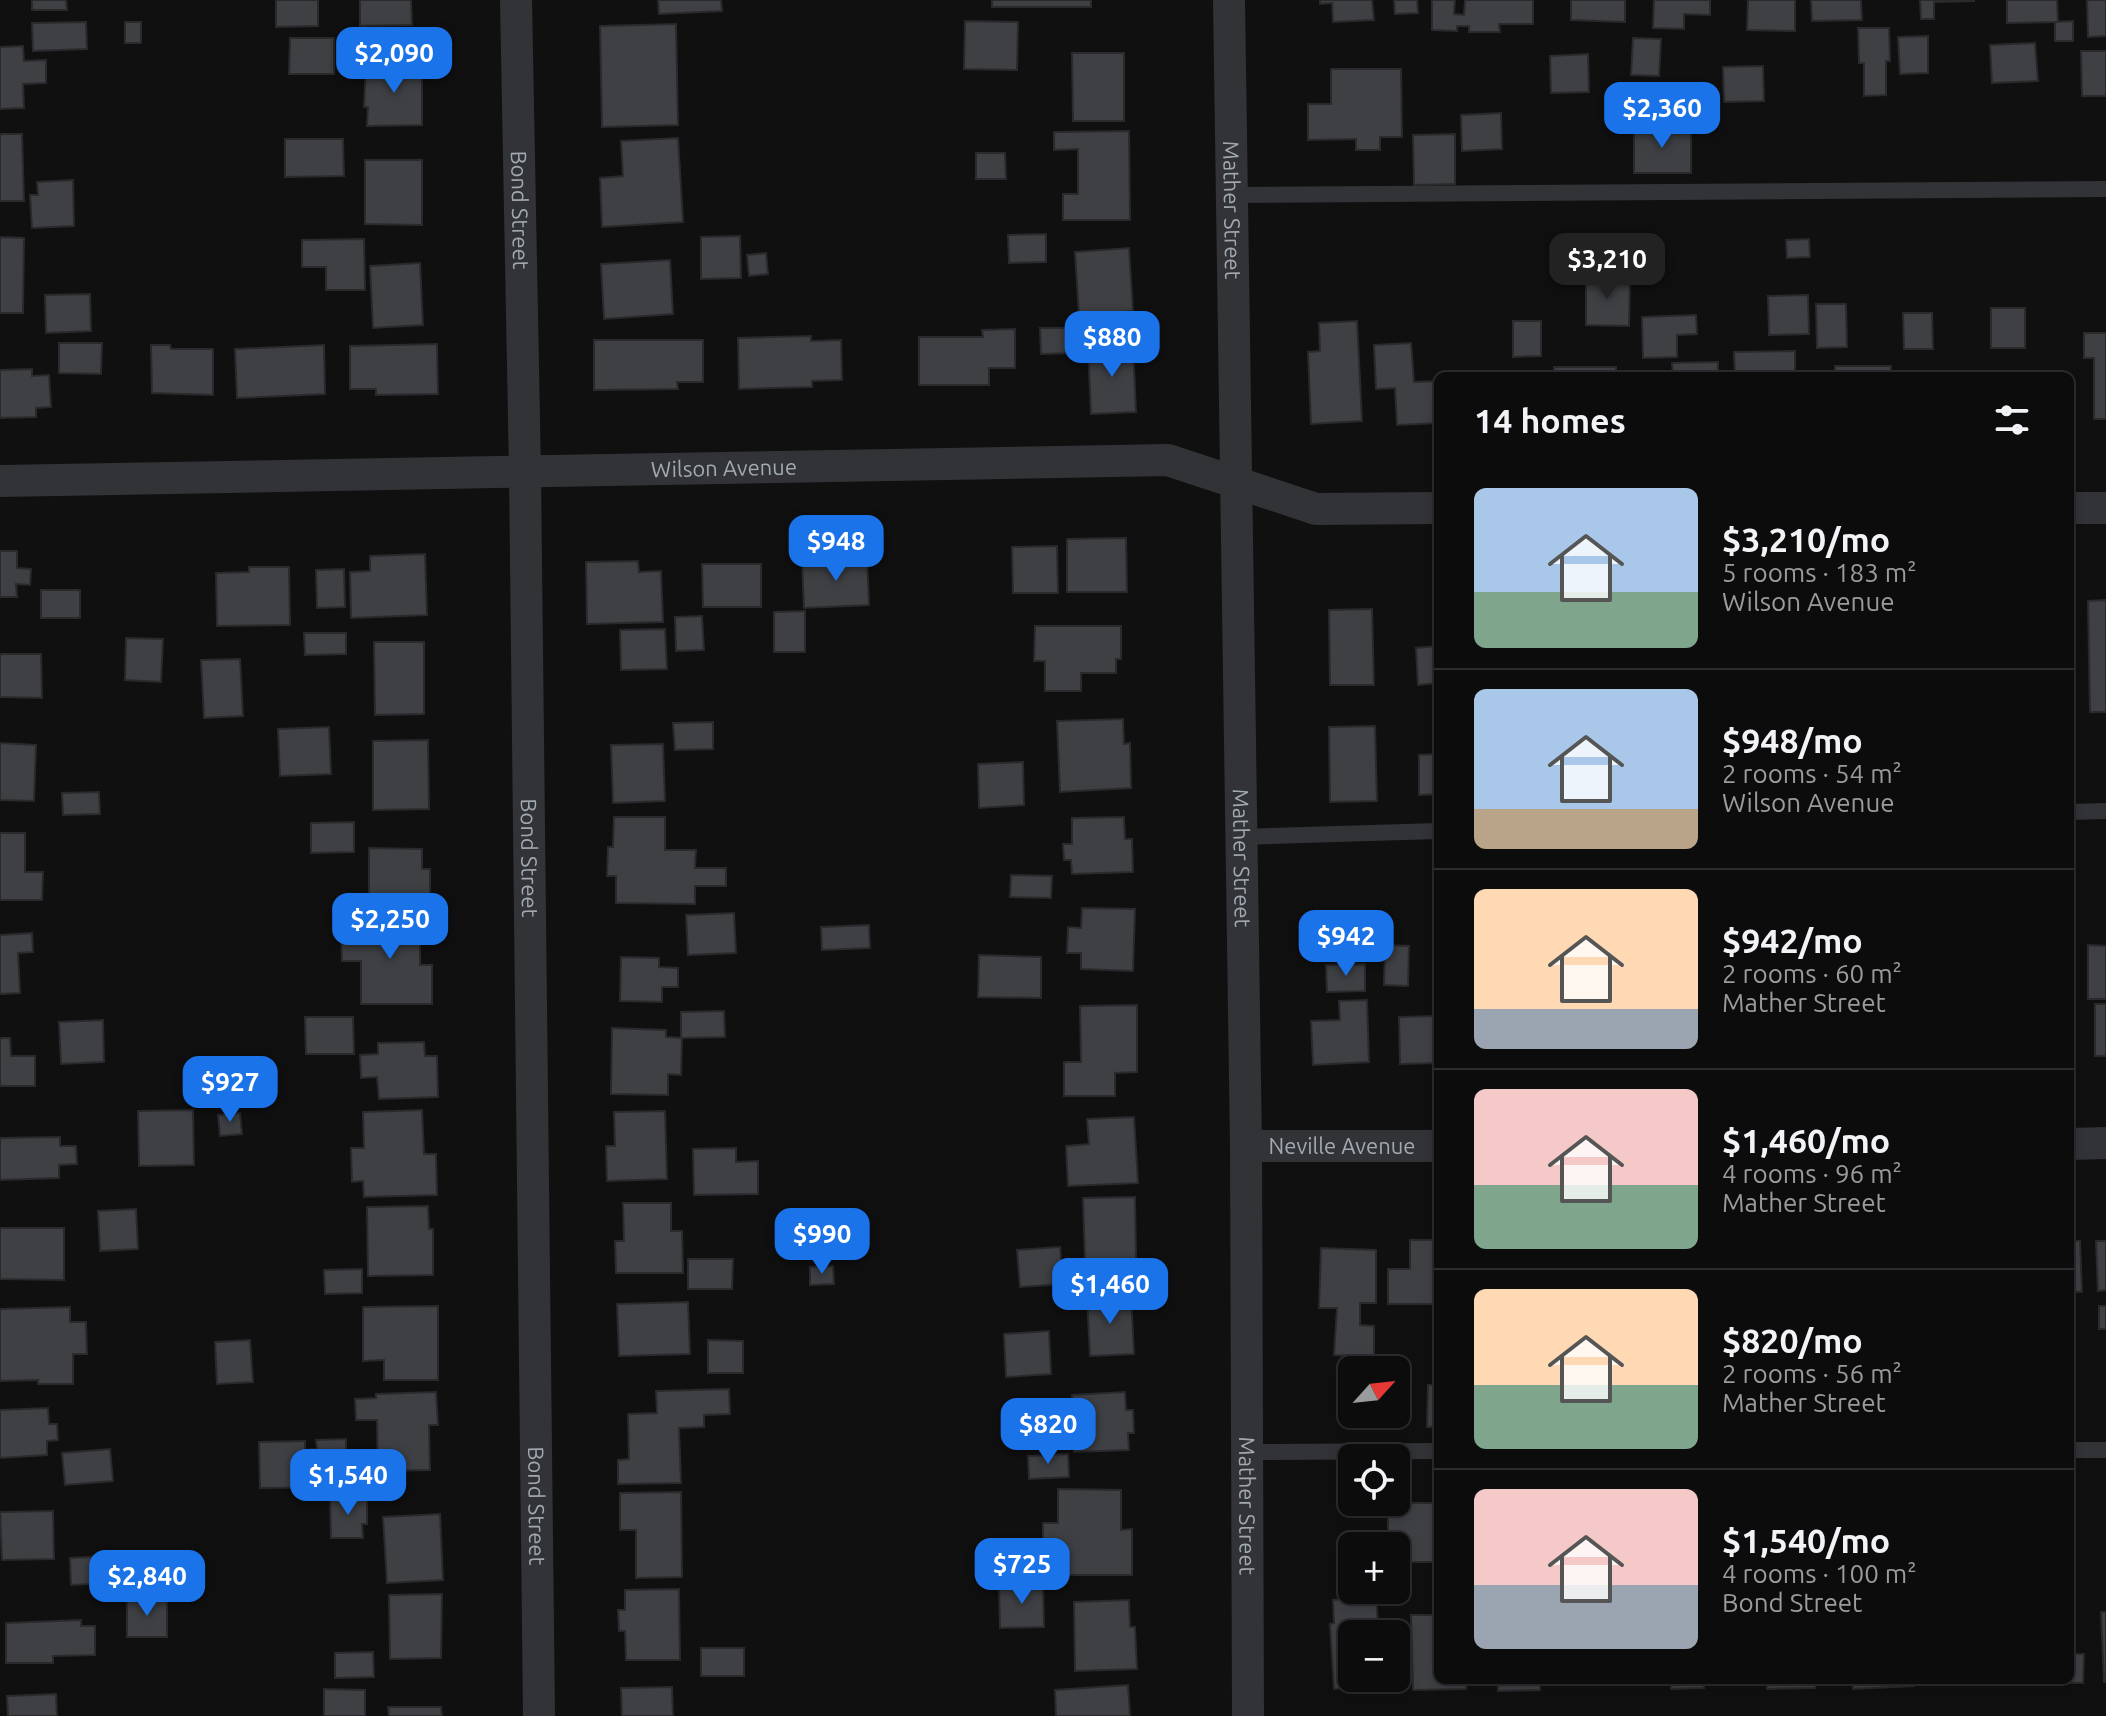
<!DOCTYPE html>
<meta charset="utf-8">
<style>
:root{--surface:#0c0c0d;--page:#151516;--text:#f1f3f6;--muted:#9a9b9d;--line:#2c2c2e;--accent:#1a73e8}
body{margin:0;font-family:Ubuntu,sans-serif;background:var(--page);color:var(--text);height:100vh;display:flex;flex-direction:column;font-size:30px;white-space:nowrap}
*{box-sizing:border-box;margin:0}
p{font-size:26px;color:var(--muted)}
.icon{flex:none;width:44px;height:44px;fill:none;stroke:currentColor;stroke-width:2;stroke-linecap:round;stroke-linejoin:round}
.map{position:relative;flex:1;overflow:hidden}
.panel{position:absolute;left:1434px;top:372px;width:640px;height:1312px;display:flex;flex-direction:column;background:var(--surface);border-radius:12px;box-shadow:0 4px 12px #0003,0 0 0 2px var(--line)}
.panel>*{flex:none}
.needle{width:52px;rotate:63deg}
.controls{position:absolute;left:1338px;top:1356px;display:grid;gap:16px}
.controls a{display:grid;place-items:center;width:72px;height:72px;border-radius:12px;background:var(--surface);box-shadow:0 4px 12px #0003,0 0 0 2px var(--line);font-size:40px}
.price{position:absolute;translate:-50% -68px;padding:0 18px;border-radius:16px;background:var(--accent);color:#fff;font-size:26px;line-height:52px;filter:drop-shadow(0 2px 4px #0008)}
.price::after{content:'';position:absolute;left:50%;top:48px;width:24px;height:18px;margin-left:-12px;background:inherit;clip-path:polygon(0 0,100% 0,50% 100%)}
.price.selected{background:#222;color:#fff}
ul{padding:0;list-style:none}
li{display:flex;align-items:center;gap:24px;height:200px;padding:0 40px}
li+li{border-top:2px solid var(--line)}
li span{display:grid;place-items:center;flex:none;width:224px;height:160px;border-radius:12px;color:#555}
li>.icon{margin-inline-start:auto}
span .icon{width:96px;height:96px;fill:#fffc;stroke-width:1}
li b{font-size:34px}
h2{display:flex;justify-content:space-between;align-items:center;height:96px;padding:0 40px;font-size:34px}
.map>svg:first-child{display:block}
</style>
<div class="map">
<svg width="2106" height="1716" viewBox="0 0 2106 1716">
<rect width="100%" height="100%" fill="#101011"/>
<g fill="#3f4044" stroke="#2a2a2d" stroke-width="2">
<polygon points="32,0 66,0 67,10 32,10"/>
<polygon points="276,0 318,0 318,26 276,27"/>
<polygon points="360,0 411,0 412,25 360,26"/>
<polygon points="658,0 721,0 722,11 659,14"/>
<rect x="992" y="0" width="99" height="7"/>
<polygon points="1320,0 1372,0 1374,20 1333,22 1332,3 1320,4"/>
<polygon points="1394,0 1417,0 1418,13 1395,14"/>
<polygon points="1432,0 1455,0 1454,14 1464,15 1465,0 1533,0 1533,24 1499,24 1500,32 1469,32 1469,26 1457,26 1457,31 1432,30"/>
<polygon points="1571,0 1625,0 1625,22 1571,20"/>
<polygon points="1654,0 1710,0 1710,15 1684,14 1684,29 1653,28"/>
<polygon points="1748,0 1795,0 1795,31 1747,30"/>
<polygon points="1811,0 1861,0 1862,20 1812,21"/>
<polygon points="1920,0 1974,0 1974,1 1934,2 1934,19 1921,19"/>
<polygon points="2007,0 2057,0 2058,22 2007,23"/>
<polygon points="2087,0 2106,0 2106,36 2088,37"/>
<polygon points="965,21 1018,22 1017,70 964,69"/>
<polygon points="2073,21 2073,41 2055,41 2055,22"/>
<polygon points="86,22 87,49 33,51 32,23"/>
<rect x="125" y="22" width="16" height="21"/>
<polygon points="676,24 678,125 602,127 600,26"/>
<polygon points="1858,28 1889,28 1890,61 1886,61 1886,95 1864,96 1864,63 1859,63"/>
<polygon points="1928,36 1928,73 1900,74 1898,37"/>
<polygon points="290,38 334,38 334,74 289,74"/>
<polygon points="1633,38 1661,39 1659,76 1631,75"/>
<polygon points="2035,43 2038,81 1992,83 1990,45"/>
<polygon points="23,46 24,61 46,60 46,83 23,84 24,108 0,109 0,47"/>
<polygon points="2081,51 2106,51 2106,96 2082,96"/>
<polygon points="1072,53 1124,53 1124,121 1073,121"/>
<polygon points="1588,54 1589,92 1551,93 1550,56"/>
<polygon points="366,64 422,65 422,125 367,126 368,107 364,107"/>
<polygon points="1763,66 1764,101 1724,102 1723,67"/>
<polygon points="1331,69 1401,69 1402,137 1380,137 1380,150 1356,150 1356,139 1308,140 1308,104 1331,104"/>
<polygon points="1501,113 1502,149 1462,151 1461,115"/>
<rect x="1634" y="127" width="57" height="46"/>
<polygon points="1129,131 1130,220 1063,220 1063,194 1078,194 1078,149 1054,150 1054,132"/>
<polygon points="0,134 22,134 24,201 0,201"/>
<polygon points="1455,134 1455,184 1414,185 1413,135"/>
<polygon points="678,138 683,222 602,227 600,178 623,176 621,141"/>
<polygon points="285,139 343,139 344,176 285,177"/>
<polygon points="976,153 1005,153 1006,179 976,179"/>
<polygon points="365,160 422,160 422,225 365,224"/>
<polygon points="73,180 74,226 32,228 30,195 38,195 37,182"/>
<polygon points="1046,234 1046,262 1009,263 1008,235"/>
<polygon points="740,236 741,278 701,279 701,237"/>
<polygon points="0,237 24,238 23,313 0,313"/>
<polygon points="364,239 365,290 326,290 326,267 302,267 302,240"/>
<polygon points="1809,239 1810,257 1787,258 1786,240"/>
<polygon points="1129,248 1133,311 1079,315 1075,252"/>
<polygon points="766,253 768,274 749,276 747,255"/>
<polygon points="670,260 673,314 604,319 601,264"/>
<polygon points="420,263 423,325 373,328 370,266"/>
<polygon points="1592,272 1610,272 1610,282 1630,282 1629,326 1586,325 1586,284 1591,284"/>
<polygon points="90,294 91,331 46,333 45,295"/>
<polygon points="1808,295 1809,334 1769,335 1768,296"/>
<polygon points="1816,304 1846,304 1847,347 1817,348"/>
<rect x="1991" y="308" width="34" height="40"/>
<polygon points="1903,313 1932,313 1933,349 1904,349"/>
<polygon points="1696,315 1697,334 1677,335 1677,357 1643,358 1642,317"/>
<polygon points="1357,321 1362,421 1311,424 1308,352 1320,351 1319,323"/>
<polygon points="1513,321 1541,321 1541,356 1513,357"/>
<polygon points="1040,328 1080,328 1080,353 1041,354"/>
<polygon points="1015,329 1015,368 989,368 989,385 919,385 919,337 983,337 982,330"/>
<polygon points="2084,333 2106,333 2106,419 2094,419 2094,358 2084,358"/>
<polygon points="811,336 811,341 841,340 842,380 812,381 812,387 739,389 738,338"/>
<polygon points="594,340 703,340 703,382 677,382 678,389 594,390"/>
<polygon points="59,343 102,343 101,374 59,373"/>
<polygon points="1411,343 1414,382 1438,381 1438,423 1397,425 1395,388 1376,389 1374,345"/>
<polygon points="437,344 438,394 376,395 376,389 350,389 350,346"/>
<polygon points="1133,344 1136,412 1091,414 1088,346"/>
<polygon points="151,345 170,345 171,349 213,349 213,395 152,393"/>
<polygon points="324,345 325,394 237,398 235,349"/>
<polygon points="1795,351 1795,376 1735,376 1734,352"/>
<polygon points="1718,362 1718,376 1673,376 1672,363"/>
<rect x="1835" y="366" width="56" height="10"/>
<rect x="1554" y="367" width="62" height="9"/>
<polygon points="32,369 32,376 49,375 51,407 36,408 36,417 0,418 0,370"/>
<rect x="1464" y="372" width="49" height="4"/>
<polygon points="1126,538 1127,592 1067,592 1067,539"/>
<polygon points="1057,546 1058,593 1013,593 1012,547"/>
<polygon points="0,551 17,551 17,568 31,569 30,585 16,584 17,597 0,597"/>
<polygon points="425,554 427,615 351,618 350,572 370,571 370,556"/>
<polygon points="867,558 869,605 804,608 802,561"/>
<polygon points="638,561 639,572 661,571 663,622 587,624 586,562"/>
<polygon points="702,564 761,564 761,607 703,607"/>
<polygon points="249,567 289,567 290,625 217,626 216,573 249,572"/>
<polygon points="344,569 345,607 317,608 316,570"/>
<rect x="41" y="590" width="39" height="28"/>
<polygon points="2106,600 2106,712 2090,712 2088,601"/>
<polygon points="1372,609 1374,685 1330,685 1329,610"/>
<polygon points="805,611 805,652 774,652 774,612"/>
<polygon points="702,616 704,650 676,651 675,617"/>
<polygon points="1035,626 1121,626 1121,659 1116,659 1116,673 1081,673 1081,691 1045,691 1045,661 1034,661"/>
<polygon points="665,629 667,669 621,670 620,630"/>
<polygon points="304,633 346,633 346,654 305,655"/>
<polygon points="126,638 163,639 161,682 125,680"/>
<polygon points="374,642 424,642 424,714 375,715"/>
<polygon points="1438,646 1438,683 1418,685 1416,648"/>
<polygon points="0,654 41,654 42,698 0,697"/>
<polygon points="240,659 243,716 204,718 201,660"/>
<rect x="2070" y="701" width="3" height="44"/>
<polygon points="1123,719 1124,744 1130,743 1131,788 1060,792 1057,721"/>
<polygon points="713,722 713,749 675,750 673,723"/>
<polygon points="1375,726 1377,801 1330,802 1329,727"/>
<polygon points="329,727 331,774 280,776 278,729"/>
<polygon points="428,740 429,809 373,810 373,741"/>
<polygon points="0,743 36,745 34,801 0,800"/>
<polygon points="663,744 665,801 613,803 611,745"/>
<polygon points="1438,754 1438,794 1419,795 1419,755"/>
<polygon points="1023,762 1024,805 979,808 978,764"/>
<polygon points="99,792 100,814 63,815 62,793"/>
<polygon points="614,817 665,817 665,850 696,850 695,868 726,868 726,886 695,886 695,904 616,903 616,876 607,876 608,847 613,847"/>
<polygon points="1124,817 1125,839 1132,839 1133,872 1072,874 1071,860 1064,860 1063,844 1072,844 1072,818"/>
<polygon points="354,822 354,852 311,853 311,823"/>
<polygon points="0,833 25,833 25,872 43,872 42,900 0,900"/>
<polygon points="369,848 422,849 422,869 430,869 430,903 369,903"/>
<polygon points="1011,875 1052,876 1051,898 1010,897"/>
<polygon points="1082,908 1135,909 1133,971 1081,969 1081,953 1067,953 1068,927 1081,928"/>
<polygon points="734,913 736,953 688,955 686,915"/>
<polygon points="362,917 420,918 420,965 432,965 432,1004 361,1004 361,961 342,961 341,932 361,932"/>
<polygon points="869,925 870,948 822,950 821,927"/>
<polygon points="32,933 33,952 18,953 20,993 0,994 0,935"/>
<polygon points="1385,945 1409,946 1408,986 1384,985"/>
<polygon points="2088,945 2106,946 2106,999 2088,999"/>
<polygon points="979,955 1041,957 1041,998 978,997"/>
<polygon points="621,957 659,958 659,967 678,968 678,987 662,987 662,1002 620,1001"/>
<polygon points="1365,964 1365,991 1327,992 1326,965"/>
<polygon points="1367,1000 1369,1062 1313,1065 1311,1021 1340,1020 1339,1001"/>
<rect x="2095" y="1004" width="11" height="52"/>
<polygon points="1137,1005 1137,1072 1115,1073 1115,1096 1064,1096 1064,1062 1081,1062 1080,1006"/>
<polygon points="724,1011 725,1037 681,1038 681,1012"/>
<polygon points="1438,1016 1438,1063 1400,1064 1399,1017"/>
<polygon points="305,1017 353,1017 354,1054 306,1054"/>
<polygon points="103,1020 104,1062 61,1064 59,1022"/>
<polygon points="612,1028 666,1030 666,1037 682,1038 681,1075 668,1074 668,1095 611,1094"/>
<polygon points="0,1038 10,1038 11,1056 35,1056 35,1086 0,1086"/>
<polygon points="424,1042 425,1056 437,1056 438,1097 379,1099 377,1077 361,1078 360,1055 378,1054 378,1043"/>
<polygon points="193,1110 194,1165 139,1166 138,1111"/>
<polygon points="422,1110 424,1154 436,1154 437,1195 364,1197 363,1181 352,1182 351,1148 364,1148 363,1112"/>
<polygon points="665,1111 667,1179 607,1181 606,1146 615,1146 614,1112"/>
<polygon points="240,1113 242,1134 220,1136 218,1115"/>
<polygon points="1134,1117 1138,1183 1068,1186 1066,1146 1089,1144 1087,1119"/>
<polygon points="60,1137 60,1146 76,1146 77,1164 59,1165 59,1178 0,1180 0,1138"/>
<polygon points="736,1148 736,1162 758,1161 758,1194 694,1195 693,1149"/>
<polygon points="1135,1197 1136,1259 1085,1260 1083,1198"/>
<polygon points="623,1203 671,1203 671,1231 682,1231 683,1273 616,1273 615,1241 624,1241"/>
<polygon points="428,1206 429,1229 433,1229 433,1275 368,1276 367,1207"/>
<polygon points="136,1209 138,1249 100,1251 98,1211"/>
<polygon points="0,1228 64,1228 64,1280 0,1279"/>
<polygon points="1410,1240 1438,1240 1436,1304 1388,1304 1388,1269 1410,1269"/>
<polygon points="2070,1241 2080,1241 2082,1292 2070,1292"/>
<polygon points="2096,1241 2106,1241 2106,1290 2098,1291"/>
<polygon points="1060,1247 1063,1284 1020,1287 1017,1250"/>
<polygon points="1321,1248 1376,1250 1376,1303 1360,1303 1360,1325 1374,1326 1374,1356 1334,1355 1337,1308 1319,1308"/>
<polygon points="688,1259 733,1259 732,1289 688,1289"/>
<polygon points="833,1266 834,1284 810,1285 810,1267"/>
<polygon points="362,1269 362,1293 325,1294 324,1270"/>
<polygon points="1131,1295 1134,1354 1090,1356 1087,1297"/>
<polygon points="688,1302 690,1354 619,1356 617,1304"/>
<polygon points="438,1306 438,1380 384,1380 384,1360 363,1361 363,1307"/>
<rect x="2099" y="1306" width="7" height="23"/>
<polygon points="70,1307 70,1322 86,1322 87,1354 73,1354 73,1384 38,1384 38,1380 0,1381 0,1309"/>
<polygon points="1049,1331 1051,1374 1006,1377 1004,1334"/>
<polygon points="250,1340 253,1382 217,1384 215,1342"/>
<polygon points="708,1340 743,1341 743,1373 708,1373"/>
<polygon points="1428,1385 1438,1385 1438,1427 1427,1427"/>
<polygon points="729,1389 730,1414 704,1415 704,1427 679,1428 681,1483 618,1484 618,1460 629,1459 628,1414 657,1413 656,1391"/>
<polygon points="436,1392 438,1425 429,1425 430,1470 378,1471 377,1420 356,1420 355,1399 376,1398 376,1394"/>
<polygon points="1125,1392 1126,1410 1133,1410 1134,1433 1128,1433 1129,1450 1074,1452 1073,1438 1052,1438 1051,1418 1073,1416 1072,1395"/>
<polygon points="48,1408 49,1424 57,1424 58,1440 47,1441 47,1455 0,1458 0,1410"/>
<polygon points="346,1439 346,1455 351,1455 351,1487 260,1488 259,1442 305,1441 305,1450 317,1449 316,1440"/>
<polygon points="110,1449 113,1481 65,1485 62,1453"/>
<polygon points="1068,1454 1069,1477 1029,1479 1028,1456"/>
<polygon points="1058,1489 1121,1490 1121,1530 1132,1529 1132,1575 1059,1575 1059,1553 1043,1553 1043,1523 1058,1523"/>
<polygon points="681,1492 682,1577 636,1578 636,1530 620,1530 620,1493"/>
<polygon points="367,1497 367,1524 362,1524 363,1538 331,1538 330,1498"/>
<polygon points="1388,1503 1438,1503 1438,1562 1396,1562 1396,1546 1388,1546"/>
<polygon points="53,1511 54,1559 2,1560 0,1512"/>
<polygon points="440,1514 443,1580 387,1583 383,1517"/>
<polygon points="1352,1553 1352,1590 1385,1590 1385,1598 1376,1598 1378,1623 1383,1623 1383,1634 1352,1634 1352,1678 1386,1678 1387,1685 1334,1689 1330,1624 1334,1623 1333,1600 1344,1599 1341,1554"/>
<polygon points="109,1556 110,1583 71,1585 70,1558"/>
<rect x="126" y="1558" width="34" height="27"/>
<polygon points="1043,1585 1044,1627 1000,1628 999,1586"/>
<polygon points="679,1589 680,1660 626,1660 625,1631 619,1631 618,1610 625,1610 625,1590"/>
<polygon points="442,1594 441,1658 390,1659 389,1595"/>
<rect x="127" y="1600" width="40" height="37"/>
<polygon points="1129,1600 1130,1627 1135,1627 1137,1669 1075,1671 1074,1602"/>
<polygon points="2101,1612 2106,1612 2106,1682 2104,1682"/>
<polygon points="1411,1615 1438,1615 1438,1680 1466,1680 1466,1689 1413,1690"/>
<polygon points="2070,1616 2075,1616 2074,1654 2084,1654 2083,1683 2023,1682 2070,1680"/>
<polygon points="81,1620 81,1626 95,1626 95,1655 53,1656 53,1663 6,1663 6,1623"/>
<rect x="701" y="1648" width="43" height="28"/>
<polygon points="373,1652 374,1677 335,1678 335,1653"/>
<polygon points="1498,1680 1560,1680 1560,1681 1540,1681 1540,1690 1498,1691"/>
<polygon points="1591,1680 1645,1680 1646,1681 1591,1684"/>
<polygon points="1659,1680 1718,1680 1718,1682 1704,1682 1704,1688 1671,1689 1671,1683 1659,1683"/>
<polygon points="1767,1680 1815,1680 1815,1688 1767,1689"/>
<polygon points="1852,1680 1914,1680 1914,1686 1853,1689"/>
<polygon points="1933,1680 1993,1680 1993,1684 1933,1685"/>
<polygon points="1128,1685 1130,1716 1056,1716 1055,1690"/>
<polygon points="672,1687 673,1716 622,1716 621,1688"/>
<polygon points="324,1689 365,1690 365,1716 324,1716"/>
<polygon points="56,1694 57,1716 8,1716 7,1696"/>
<polygon points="388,1707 441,1707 442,1716 389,1716"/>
</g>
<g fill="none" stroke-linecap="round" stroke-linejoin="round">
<g stroke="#313336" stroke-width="16">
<polyline points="1232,195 2106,189"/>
<polyline points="2070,812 2106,811"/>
<polyline points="1241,837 1438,831"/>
<polyline points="2070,1450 2106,1450"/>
<polyline points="1249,1452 1438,1451"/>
</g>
<g stroke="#313336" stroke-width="32">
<path id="s1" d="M516,0l9,472 14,1244"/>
<path id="s2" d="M1229,0l17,1146 2,570"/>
<path id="s3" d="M0,481l1168,-21 148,49 122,-1"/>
<polyline points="2070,508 2106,508"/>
<polyline points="2070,1144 2106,1143"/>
<path id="s4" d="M1246,1146h192"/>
</g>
</g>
<g text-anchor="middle" stroke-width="8" stroke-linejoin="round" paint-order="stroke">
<g font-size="22" fill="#a1a9b1" stroke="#0b0b0c">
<text dy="8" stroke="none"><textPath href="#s1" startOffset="210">Bond Street</textPath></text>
<text dy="8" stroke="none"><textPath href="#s2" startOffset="210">Mather Street</textPath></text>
<text dy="8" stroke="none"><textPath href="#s3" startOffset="724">Wilson Avenue</textPath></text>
<text dy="8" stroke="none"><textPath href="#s1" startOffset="858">Bond Street</textPath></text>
<text dy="8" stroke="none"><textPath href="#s2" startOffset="858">Mather Street</textPath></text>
<text dy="8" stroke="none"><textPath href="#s4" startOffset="96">Neville Avenue</textPath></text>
<text dy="8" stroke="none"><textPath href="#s1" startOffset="1506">Bond Street</textPath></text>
<text dy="8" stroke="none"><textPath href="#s2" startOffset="1506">Mather Street</textPath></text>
</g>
</g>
</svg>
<div class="controls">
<a><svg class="needle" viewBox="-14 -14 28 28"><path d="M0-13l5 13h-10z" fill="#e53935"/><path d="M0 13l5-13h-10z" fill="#9a9b9d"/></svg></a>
<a><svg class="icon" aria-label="locate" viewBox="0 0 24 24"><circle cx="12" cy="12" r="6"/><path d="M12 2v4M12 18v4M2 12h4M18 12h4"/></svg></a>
<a>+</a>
<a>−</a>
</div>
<b class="price" style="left:394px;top:95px">$2,090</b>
<b class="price" style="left:1662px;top:150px">$2,360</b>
<b class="price selected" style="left:1607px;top:301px">$3,210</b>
<b class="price" style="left:1112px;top:379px">$880</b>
<b class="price" style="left:836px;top:583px">$948</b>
<b class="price" style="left:390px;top:961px">$2,250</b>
<b class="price" style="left:1346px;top:978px">$942</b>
<b class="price" style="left:230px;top:1124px">$927</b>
<b class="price" style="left:822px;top:1276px">$990</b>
<b class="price" style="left:1110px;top:1326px">$1,460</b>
<b class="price" style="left:1048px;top:1466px">$820</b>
<b class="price" style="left:348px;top:1517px">$1,540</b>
<b class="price" style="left:1022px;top:1606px">$725</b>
<b class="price" style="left:147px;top:1618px">$2,840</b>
<section class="panel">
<h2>14 homes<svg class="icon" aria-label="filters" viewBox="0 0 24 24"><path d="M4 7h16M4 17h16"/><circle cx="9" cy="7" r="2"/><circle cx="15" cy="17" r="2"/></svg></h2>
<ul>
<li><span style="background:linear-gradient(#a9c7e8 65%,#7fa58c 0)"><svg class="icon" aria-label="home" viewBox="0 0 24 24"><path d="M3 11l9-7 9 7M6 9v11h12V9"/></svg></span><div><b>$3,210/mo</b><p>5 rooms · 183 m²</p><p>Wilson Avenue</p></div></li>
<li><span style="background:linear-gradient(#a9c7e8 75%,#b9a48a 0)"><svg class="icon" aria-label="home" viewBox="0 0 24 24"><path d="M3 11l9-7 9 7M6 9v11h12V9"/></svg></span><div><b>$948/mo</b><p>2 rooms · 54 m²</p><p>Wilson Avenue</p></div></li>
<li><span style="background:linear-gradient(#ffd9b3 75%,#9aa5b1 0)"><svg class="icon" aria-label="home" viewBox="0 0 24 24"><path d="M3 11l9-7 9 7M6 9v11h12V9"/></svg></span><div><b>$942/mo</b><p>2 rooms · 60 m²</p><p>Mather Street</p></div></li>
<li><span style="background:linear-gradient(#f6c9c9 60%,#7fa58c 0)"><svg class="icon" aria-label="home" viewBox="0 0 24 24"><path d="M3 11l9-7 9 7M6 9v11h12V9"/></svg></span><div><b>$1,460/mo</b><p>4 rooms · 96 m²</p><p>Mather Street</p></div></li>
<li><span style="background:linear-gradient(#ffd9b3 60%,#7fa58c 0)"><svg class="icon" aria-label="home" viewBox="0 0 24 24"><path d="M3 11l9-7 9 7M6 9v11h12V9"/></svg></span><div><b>$820/mo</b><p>2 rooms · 56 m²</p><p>Mather Street</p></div></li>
<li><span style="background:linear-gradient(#f6c9c9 60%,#9aa5b1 0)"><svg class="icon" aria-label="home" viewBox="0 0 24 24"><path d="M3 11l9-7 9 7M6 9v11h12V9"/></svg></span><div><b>$1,540/mo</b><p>4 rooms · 100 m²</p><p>Bond Street</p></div></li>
</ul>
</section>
</div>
